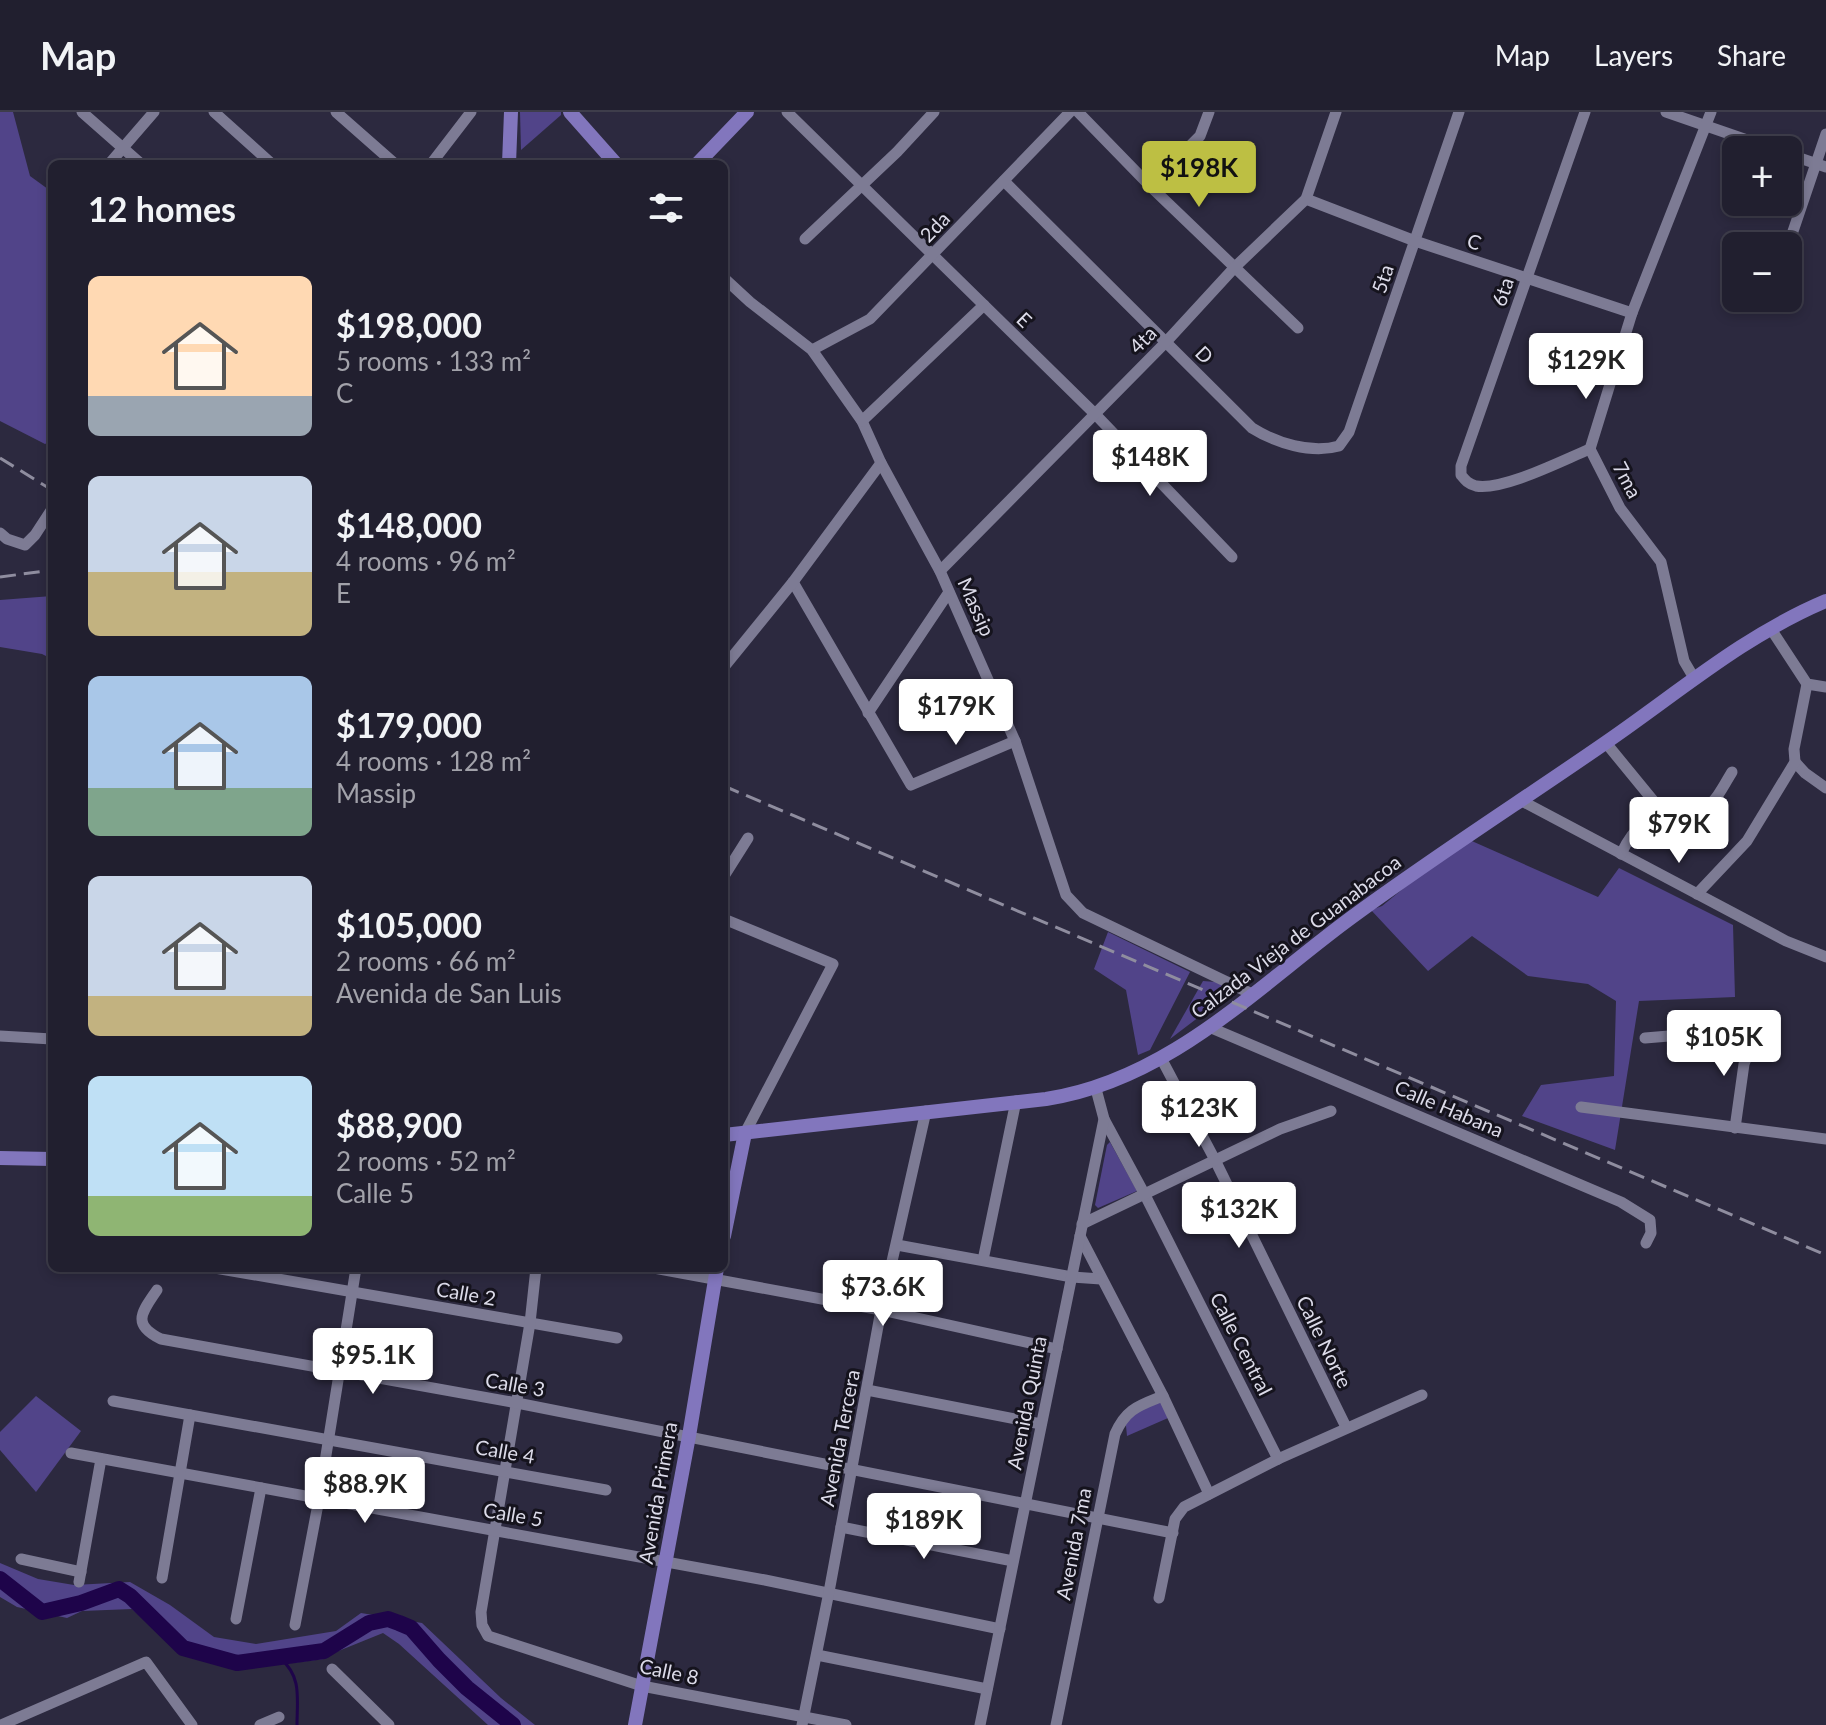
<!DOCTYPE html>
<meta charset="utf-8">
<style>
:root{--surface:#211f2f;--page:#292737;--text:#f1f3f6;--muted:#a2a2aa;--line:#3e3d4b;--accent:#bdbf43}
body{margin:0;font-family:Lato,sans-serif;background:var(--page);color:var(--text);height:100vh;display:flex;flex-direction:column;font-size:30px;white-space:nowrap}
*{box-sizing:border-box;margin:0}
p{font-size:26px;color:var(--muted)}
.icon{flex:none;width:44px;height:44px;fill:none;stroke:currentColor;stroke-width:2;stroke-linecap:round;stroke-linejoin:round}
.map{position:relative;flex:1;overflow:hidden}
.drawer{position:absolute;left:48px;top:48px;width:680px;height:1112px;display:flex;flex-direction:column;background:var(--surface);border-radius:12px;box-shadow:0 4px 12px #0003,0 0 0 2px var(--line)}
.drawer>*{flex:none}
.controls{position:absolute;left:1722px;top:24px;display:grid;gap:16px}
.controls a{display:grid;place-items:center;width:80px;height:80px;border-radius:12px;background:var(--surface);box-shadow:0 4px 12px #0003,0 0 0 2px var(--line);font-size:40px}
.price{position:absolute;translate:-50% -68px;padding:0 18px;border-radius:8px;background:#fff;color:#222;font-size:26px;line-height:52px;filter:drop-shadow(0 2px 4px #0008)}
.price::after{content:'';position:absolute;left:50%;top:48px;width:24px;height:18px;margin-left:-12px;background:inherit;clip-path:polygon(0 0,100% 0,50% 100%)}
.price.current{background:var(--accent);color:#111}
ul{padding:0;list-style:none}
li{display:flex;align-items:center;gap:24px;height:200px;padding:0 40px}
li span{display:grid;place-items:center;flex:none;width:224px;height:160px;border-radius:12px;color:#555}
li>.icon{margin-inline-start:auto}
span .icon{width:96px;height:96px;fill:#fffc;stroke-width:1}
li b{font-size:34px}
h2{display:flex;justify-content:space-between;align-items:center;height:96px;padding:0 40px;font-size:34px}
header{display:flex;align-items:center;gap:48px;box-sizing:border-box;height:112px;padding:0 40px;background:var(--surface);border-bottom:2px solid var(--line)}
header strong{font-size:38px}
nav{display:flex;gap:44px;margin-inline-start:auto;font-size:28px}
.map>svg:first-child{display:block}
</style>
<header>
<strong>Map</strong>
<nav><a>Map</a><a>Layers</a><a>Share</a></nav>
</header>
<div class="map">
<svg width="1826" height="1613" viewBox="0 0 1826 1613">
<rect width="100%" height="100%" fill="#2c293f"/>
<g fill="#514489">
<polygon points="0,0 13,0 30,64 52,80 52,329 45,332 0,309"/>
<polygon points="520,0 561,0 561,3 521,38"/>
<polygon points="52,484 52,547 42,542 0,535 0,488"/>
<polygon points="1465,726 1598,785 1619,756 1733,813 1735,885 1639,889 1615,1038 1522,1004 1541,973 1614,964 1616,889 1588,872 1528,864 1472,824 1428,859 1371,798 1382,794"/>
<polygon points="1108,820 1190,860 1150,938 1138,943 1126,878 1094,857"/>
<polygon points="1203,869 1216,870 1233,879 1170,927"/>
<polygon points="1110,1030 1137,1079 1098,1096 1095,1093 1107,1033"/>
<polygon points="36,1284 81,1319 36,1380 0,1338 0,1320"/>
<polygon points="1161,1286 1168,1306 1127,1324 1125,1304"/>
<polygon points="0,1451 38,1467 74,1473 130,1470 170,1493 214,1525 256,1532 336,1519 361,1501 422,1511 501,1586 535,1613 488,1613 399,1532 383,1521 336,1540 324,1547 259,1555 169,1531 132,1497 82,1499 67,1506 17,1495 0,1485"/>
</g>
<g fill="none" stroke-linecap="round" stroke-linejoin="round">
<path stroke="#1e044a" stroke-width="3" d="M281,1547c21,18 16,40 16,66"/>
<polyline stroke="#1e044a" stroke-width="16" points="0,1467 42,1500 81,1491 119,1477 130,1484 183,1536 237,1551 324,1539 369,1511 388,1507 399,1511 411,1516 439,1548 467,1576 513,1613"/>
<g stroke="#7d7b94" stroke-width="11">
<polyline points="82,0 141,52"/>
<polyline points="214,0 272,52"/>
<polyline points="336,0 395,52"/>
<polyline points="787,0 1095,302 1232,445"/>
<polyline points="1078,0 1150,74 1298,216"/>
<path d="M1585,0l-124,354v9c4,5 7,9 15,11 27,5 87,-26 114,-37"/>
<polyline points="1666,0 1776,38"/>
<polyline points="1788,42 1826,55"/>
<polyline points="109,52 154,0"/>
<polyline points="431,52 471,0"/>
<path d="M1004,69l248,247c24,15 59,26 87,18l10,-14 110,-320"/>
<polyline points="1150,74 1200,24 1209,0"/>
<polyline points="1306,87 1415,129 1632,201"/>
<polyline points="805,127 897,40 934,0"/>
<polyline points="1788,134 1826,22"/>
<polyline points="724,166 750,190 812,238 862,309 881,351 940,459 1015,629 1066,783 1083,801 1252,882"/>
<polyline points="812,238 870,207 1070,0"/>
<polyline points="862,309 984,193"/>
<polyline points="0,421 7,427 25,433 35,423 52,397"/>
<polyline points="940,459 1166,230 1235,155 1306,87 1336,0"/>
<polyline points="793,470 911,673 1015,629"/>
<polyline points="1771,517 1807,572 1826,575"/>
<polyline points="724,555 793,470 881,351"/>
<polyline points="1694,566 1684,549 1661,450 1620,396 1590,337 1632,201 1711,0"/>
<polyline points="868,601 949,480"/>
<polyline points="1606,631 1665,703"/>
<polyline points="1795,650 1805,661 1826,676"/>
<polyline points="1520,688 1786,829 1826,845"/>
<path d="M1621,742c14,-30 27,-37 59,-41 8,-1 18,-1 25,-5 12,-7 20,-25 27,-36"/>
<polyline points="724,764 748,726"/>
<polyline points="1697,782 1747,729 1795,650 1794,637 1807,572"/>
<polyline points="724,807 833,852 745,1021"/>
<polyline points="1209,915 1621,1090 1650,1108 1651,1121 1646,1131"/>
<polyline points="0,924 52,927"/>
<polyline points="1645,926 1717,920 1754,927 1744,952 1735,1016"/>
<polyline points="1161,946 1215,1048 1346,1315"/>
<polyline points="1581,995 1826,1027"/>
<polyline points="1104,1007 1145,1083 1278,1347"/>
<polyline points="1082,1112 1280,1017 1331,999"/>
<polyline points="1080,1124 1163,1284 1209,1382"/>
<polyline points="897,1133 1072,1165 1101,1167"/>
<polyline points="983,1148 1016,989"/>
<polyline points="215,1156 617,1226"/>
<polyline points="536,1156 530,1211 481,1500 482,1513 488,1524 642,1574 846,1613"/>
<polyline points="654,1156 881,1198 1057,1237"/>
<path d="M157,1178c-14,21 -27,34 4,49l356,64 656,130"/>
<polyline points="867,1278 1041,1312"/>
<polyline points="113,1289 606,1378"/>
<polyline points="71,1341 765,1468 1000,1517"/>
<polyline points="841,1415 1013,1449"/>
<polyline points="21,1447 81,1460"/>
<polyline points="162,1466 190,1303"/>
<polyline points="79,1470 101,1347"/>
<polyline points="1159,1486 1175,1407 1184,1395 1278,1347 1422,1283"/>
<polyline points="236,1507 261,1376"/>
<polyline points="295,1513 319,1387 356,1156"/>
<polyline points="817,1543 987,1577"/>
<polyline points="332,1557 389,1613"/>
<polyline points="1,1613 146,1550 192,1613"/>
<polyline points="260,1613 279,1605"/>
<polyline points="802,1613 829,1480 881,1198 926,999"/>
<polyline points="980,1613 1104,1007 1096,977"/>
<path d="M1056,1613l59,-291c11,-25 23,-28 48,-38"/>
</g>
<g stroke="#8276bd" stroke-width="14">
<polyline points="570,0 616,52"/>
<polyline points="509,52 511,0"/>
<polyline points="697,52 747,0"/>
<path d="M724,1023l322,-36c119,-18 206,-107 298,-176 86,-64 176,-121 264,-182 71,-49 137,-106 218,-140"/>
<polyline points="0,1046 52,1047"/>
<polyline points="724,1124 745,1021"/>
<polyline points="635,1613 689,1324 717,1156"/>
</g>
<g stroke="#8f8d9f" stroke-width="3" stroke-dasharray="16 8" stroke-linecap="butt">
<polyline points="0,346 52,378"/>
<polyline points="0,465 52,458"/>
<polyline points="724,674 1826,1143"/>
</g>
</g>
<g text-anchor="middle" stroke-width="6" stroke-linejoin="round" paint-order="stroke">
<g font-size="20" fill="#dcdbe9" stroke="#15131d">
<text transform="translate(935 115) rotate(-46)" y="7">2da</text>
<text transform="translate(1474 130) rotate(19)" y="7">C</text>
<text transform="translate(1383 167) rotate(-71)" y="7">5ta</text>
<text transform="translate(1503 180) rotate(-71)" y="7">6ta</text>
<text transform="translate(1024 208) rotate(44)" y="7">E</text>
<text transform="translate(1143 228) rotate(-45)" y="7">4ta</text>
<text transform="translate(1204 243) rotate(45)" y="7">D</text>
<text transform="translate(1627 368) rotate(62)" y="7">7ma</text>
<text transform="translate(976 495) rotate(66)" y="7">Massip</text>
<text transform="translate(1296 825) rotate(-37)" y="7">Calzada Vieja de Guanabacoa</text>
<text transform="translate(1449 997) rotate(23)" y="7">Calle Habana</text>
<text transform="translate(466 1182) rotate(10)" y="7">Calle 2</text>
<text transform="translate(1324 1230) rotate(64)" y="7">Calle Norte</text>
<text transform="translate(1241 1232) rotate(63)" y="7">Calle Central</text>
<text transform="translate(515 1273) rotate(10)" y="7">Calle 3</text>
<text transform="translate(1027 1291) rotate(-79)" y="7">Avenida Quinta</text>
<text transform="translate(840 1326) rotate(-79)" y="7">Avenida Tercera</text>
<text transform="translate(505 1340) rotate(10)" y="7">Calle 4</text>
<text transform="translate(658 1381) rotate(-80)" y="7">Avenida Primera</text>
<text transform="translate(513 1403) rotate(10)" y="7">Calle 5</text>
<text transform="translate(1074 1432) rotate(-79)" y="7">Avenida 7ma</text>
<text transform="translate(669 1560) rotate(12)" y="7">Calle 8</text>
</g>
</g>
</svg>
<div class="controls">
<a>+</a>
<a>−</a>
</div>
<b class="price current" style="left:1199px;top:97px">$198K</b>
<b class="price" style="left:1586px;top:289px">$129K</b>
<b class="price" style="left:1150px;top:386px">$148K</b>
<b class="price" style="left:956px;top:635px">$179K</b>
<b class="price" style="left:1679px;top:753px">$79K</b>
<b class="price" style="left:1724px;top:966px">$105K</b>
<b class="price" style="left:1199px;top:1037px">$123K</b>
<b class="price" style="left:1239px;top:1138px">$132K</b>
<b class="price" style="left:883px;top:1216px">$73.6K</b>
<b class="price" style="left:373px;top:1284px">$95.1K</b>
<b class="price" style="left:365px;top:1413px">$88.9K</b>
<b class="price" style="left:924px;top:1449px">$189K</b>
<section class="drawer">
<h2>12 homes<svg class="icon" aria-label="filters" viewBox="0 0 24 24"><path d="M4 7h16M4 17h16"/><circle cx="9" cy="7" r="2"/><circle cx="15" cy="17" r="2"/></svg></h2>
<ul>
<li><span style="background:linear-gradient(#ffd9b3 75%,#9aa5b1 0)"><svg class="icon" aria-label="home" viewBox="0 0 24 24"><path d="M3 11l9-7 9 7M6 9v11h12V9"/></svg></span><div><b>$198,000</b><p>5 rooms · 133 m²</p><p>C</p></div></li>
<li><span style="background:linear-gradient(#c9d6e8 60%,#c2b280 0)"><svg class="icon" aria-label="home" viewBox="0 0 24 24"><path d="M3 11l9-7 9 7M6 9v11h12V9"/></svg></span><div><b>$148,000</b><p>4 rooms · 96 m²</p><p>E</p></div></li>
<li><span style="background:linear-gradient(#a9c7e8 70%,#7fa58c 0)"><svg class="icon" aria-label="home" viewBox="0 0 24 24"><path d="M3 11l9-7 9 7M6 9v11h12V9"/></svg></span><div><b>$179,000</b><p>4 rooms · 128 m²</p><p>Massip</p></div></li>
<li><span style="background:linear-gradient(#c9d6e8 75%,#c2b280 0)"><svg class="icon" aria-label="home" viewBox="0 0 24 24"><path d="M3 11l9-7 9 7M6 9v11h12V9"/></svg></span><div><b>$105,000</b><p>2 rooms · 66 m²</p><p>Avenida de San Luis</p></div></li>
<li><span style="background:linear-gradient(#bfe0f5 75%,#8fb573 0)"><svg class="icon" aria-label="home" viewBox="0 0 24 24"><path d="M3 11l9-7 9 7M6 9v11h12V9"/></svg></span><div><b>$88,900</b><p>2 rooms · 52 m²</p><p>Calle 5</p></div></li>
</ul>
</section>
</div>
